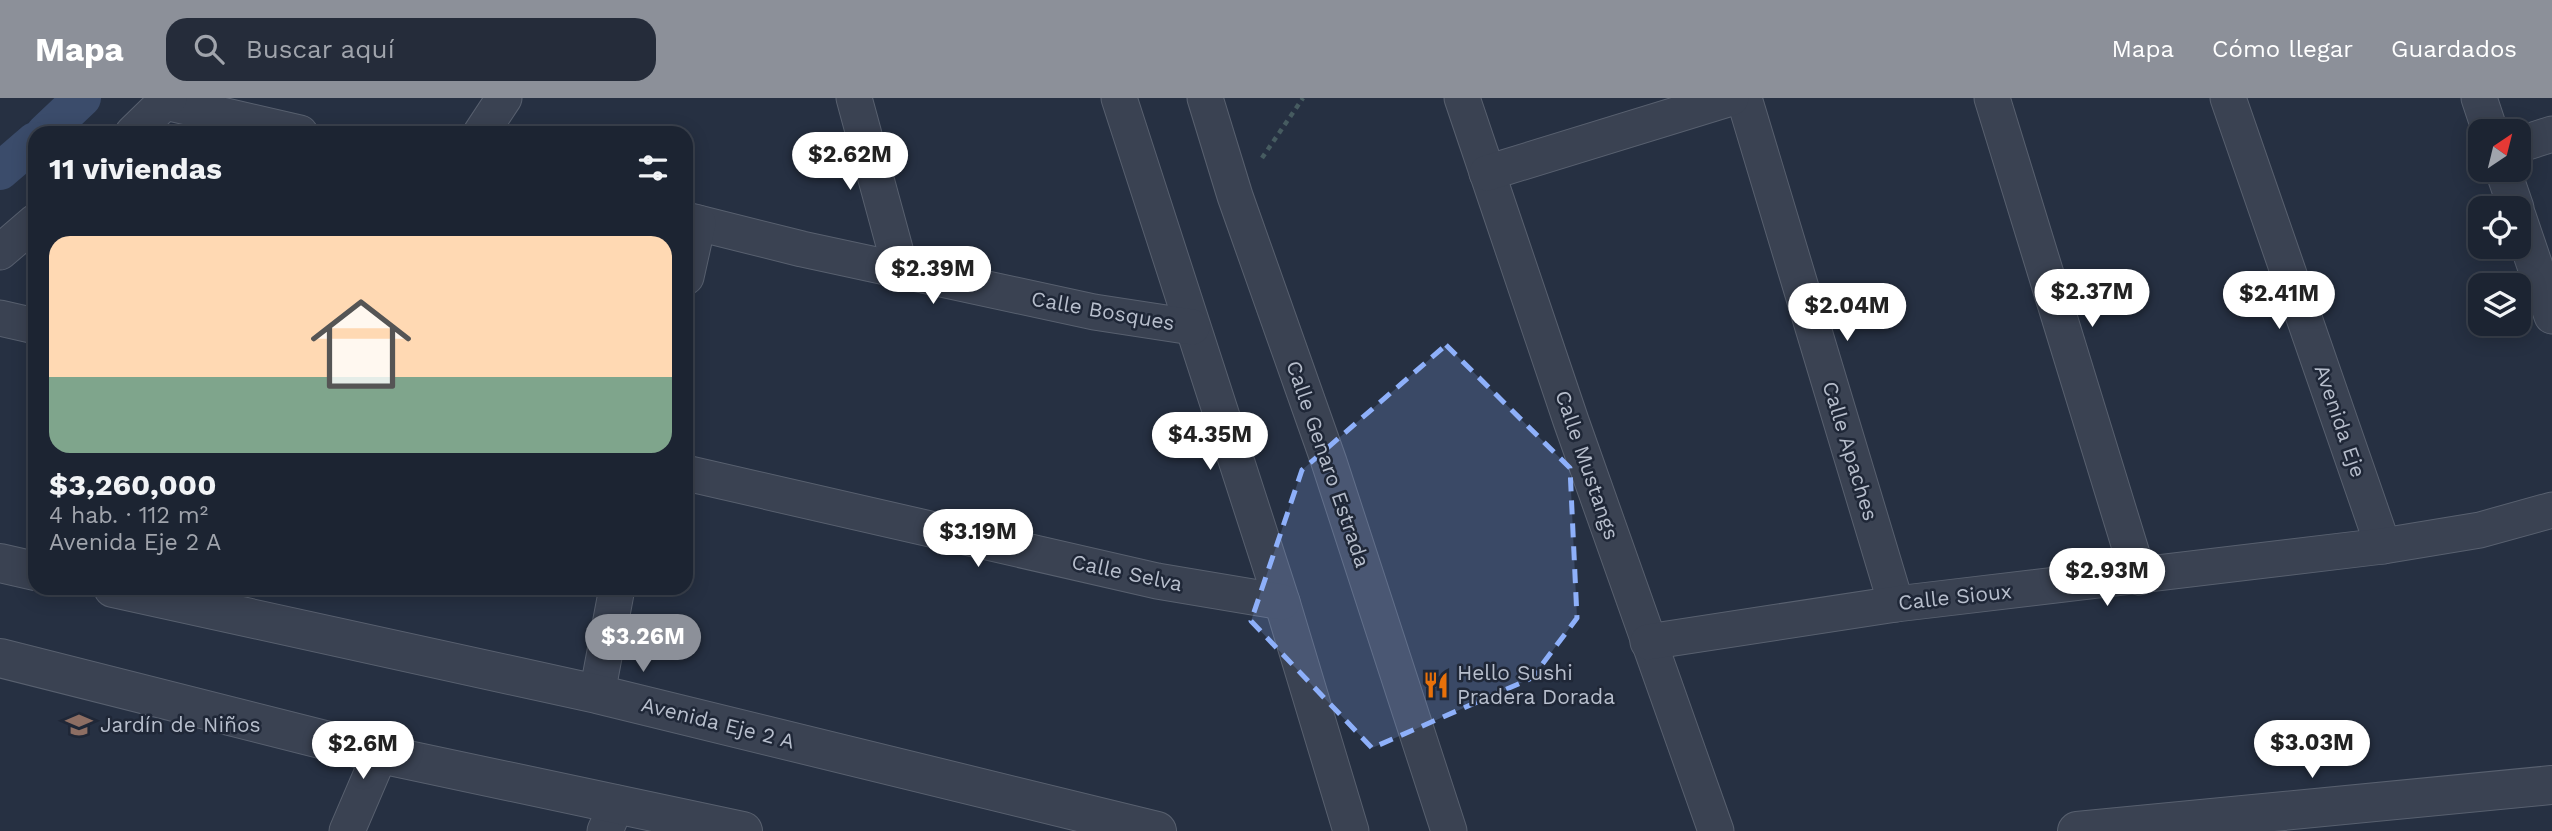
<!DOCTYPE html>
<html lang="es">
<meta charset="utf-8">
<style>
:root{--surface:#1c2432;--page:#252c3a;--text:#f1f3f6;--muted:#a0a4ac;--line:#3a414d;--accent:#8c9099}
body{margin:0;font-family:"Work Sans",sans-serif;background:var(--page);color:var(--text);height:100vh;display:flex;flex-direction:column;font-size:26px;white-space:nowrap}
*{box-sizing:border-box;margin:0}
p{font-size:23px;color:var(--muted)}
.icon{flex:none;width:38px;height:38px;fill:none;stroke:currentColor;stroke-width:2;stroke-linecap:round;stroke-linejoin:round}
.map{position:relative;flex:1;overflow:hidden}
.details{position:absolute;left:28px;top:28px;width:665px;height:469px;display:flex;flex-direction:column;background:var(--surface);border-radius:21px;box-shadow:0 4px 18px #0003,0 0 0 2px var(--line)}
.details>*{flex:none}
.needle{width:46px;rotate:35deg}
.fabs{position:absolute;left:2468px;top:21px;display:grid;gap:14px}
.fabs a{display:grid;place-items:center;width:63px;height:63px;border-radius:14px;background:var(--surface);box-shadow:0 4px 18px #0003,0 0 0 2px var(--line);font-size:35px}
.price{position:absolute;translate:-50% -60px;padding:0 16px;border-radius:24px;background:#fff;color:#222;font-size:23px;line-height:46px;filter:drop-shadow(0 2px 4px #0008)}
.price::after{content:'';position:absolute;left:50%;top:42px;width:21px;height:16px;margin-left:-10px;background:inherit;clip-path:polygon(0 0,100% 0,50% 100%)}
.price.selected{background:var(--accent);color:#fff}
ul{padding:0;list-style:none}
li{display:grid;align-content:center;gap:14px;height:371px;padding:0 21px}
li+li{border-top:2px solid var(--line)}
li span{display:grid;place-items:center;height:217px;border-radius:21px;color:#555}
li>.icon{margin-inline-start:auto}
span .icon{width:126px;height:126px;fill:#fffc;stroke-width:1}
li b{font-size:30px}
h2{display:flex;justify-content:space-between;align-items:center;height:84px;padding:0 21px;font-size:30px}
header{display:flex;align-items:center;gap:42px;box-sizing:border-box;height:98px;padding:0 35px;background:var(--accent);color:#fff}
header strong{font-size:33px}
nav{display:flex;gap:38px;margin-inline-start:auto;font-size:24px}
.search{width:490px;height:63px;background:var(--page);display:flex;align-items:center;gap:18px;box-sizing:border-box;padding:0 24px;border-radius:21px;color:var(--muted);font-size:26px}
.map>svg:first-child{display:block}
</style>
<header>
<strong>Mapa</strong>
<div class="search"><svg class="icon" aria-label="search" viewBox="0 0 24 24"><circle cx="10" cy="10" r="6"/><path d="M15 15l6 6"/></svg>Buscar aquí</div>
<nav><a>Mapa</a><a>Cómo llegar</a><a>Guardados</a></nav>
</header>
<div class="map">
<svg width="2552" height="733" viewBox="0 0 2552 733">
<rect width="100%" height="100%" fill="#263042"/>
<g fill="none" stroke-linecap="round" stroke-linejoin="round">
<g stroke="#3b4c6b" stroke-width="38">
<polyline points="45,35 82,0"/>
<polyline points="0,73 35,43"/>
</g>
<g stroke="#58606f" stroke-width="37">
<g id="minor">
<polyline points="854,0 901,173"/>
<polyline points="1119,0 1282,504 1351,733"/>
<polyline points="1205,0 1235,98 1329,364 1449,733"/>
<polyline points="1462,0 1571,323 1716,733"/>
<polyline points="1744,0 1896,506"/>
<polyline points="1992,0 2139,479"/>
<polyline points="2228,0 2383,448"/>
<polyline points="2479,0 2490,33"/>
<polyline points="165,4 300,35"/>
<polyline points="133,35 169,0"/>
<polyline points="481,35 504,0"/>
<polyline points="2518,47 2552,36"/>
<polyline points="2503,72 2516,110"/>
<polyline points="1487,75 1731,0"/>
<polyline points="2518,118 2552,218"/>
<polyline points="686,122 802,151 1094,214 1192,229"/>
<polyline points="0,154 35,124"/>
<polyline points="686,179 698,125"/>
<polyline points="0,220 35,228"/>
<polyline points="686,375 1157,483 1282,504"/>
<polyline points="1648,544 1896,506 2383,448 2480,432 2552,412"/>
<polyline points="597,596 617,490"/>
<polyline points="347,733 380,656"/>
<polyline points="605,733 617,705"/>
</g>
</g>
<g stroke="#58606f" stroke-width="40">
<g id="tertiary">
<polyline points="0,465 35,473"/>
<polyline points="113,490 597,596 1157,733"/>
<polyline points="0,560 380,656 743,733"/>
<polyline points="2077,733 2552,687"/>
</g>
</g>
<polyline stroke="#465b60" stroke-width="4.5" stroke-dasharray="5 5" stroke-linecap="butt" points="1262,60 1303,0"/>
<use href="#minor" stroke="#3a4252" stroke-width="35"/>
<use href="#tertiary" stroke="#3a4252" stroke-width="38"/>
</g>
<path fill="#8eb0fa" fill-opacity="0.2" stroke="#8eb0fa" stroke-width="5" stroke-dasharray="14 9" stroke-linejoin="round" d="M1446,247l124,123 7,150 -45,60 -160,70 -121,-127 51,-151z"/>
<defs>
<g id="restaurant-bare" transform="scale(2.1)"><path d="M-5-6h1v4h1v-4h1v4h1v-4h1v5L-1.5 .5V6h-2V.5L-5-1ZM5-6V6H3V1.5H1.5Q1.5-4 5-6Z" fill="#e8710a" stroke="#1f2737" stroke-width="2.5" paint-order="stroke"/></g>
<g id="school-bare" transform="scale(2.1)"><path d="M0-5L7-2L0 1L-7-2ZM-4 1L0 2.5L4 1V4Q0 6-4 4Z" fill="#8d6e63" stroke="#1f2737" stroke-width="2.5" paint-order="stroke"/></g>
</defs>
<g fill-rule="evenodd">
<use href="#restaurant-bare" x="1436" y="587"/>
<use href="#school-bare" x="79" y="627"/>
</g>
<g text-anchor="middle" stroke-width="5" stroke-linejoin="round" paint-order="stroke">
<g font-size="21" fill="#b7becc" stroke="#1f2737">
<text transform="translate(1103 213) rotate(10)" y="7">Calle Bosques</text>
<text transform="translate(2340 323) rotate(71)" y="7">Avenida Eje</text>
<text transform="translate(1850 353) rotate(73)" y="7">Calle Apaches</text>
<text transform="translate(1328 366) rotate(71)" y="7">Calle Genaro Estrada</text>
<text transform="translate(1587 367) rotate(71)" y="7">Calle Mustangs</text>
<text transform="translate(1127 475) rotate(12)" y="7">Calle Selva</text>
<text transform="translate(1955 499) rotate(-6)" y="7">Calle Sioux</text>
<text transform="translate(718 625) rotate(14)" y="7">Avenida Eje 2 A</text>
</g>
<g font-size="21" fill="#b7becc" stroke="#1f2737" text-anchor="start">
<text x="1457" y="582">Hello Sushi<tspan x="1457" dy="24">Pradera Dorada</tspan></text>
<text x="100" y="634">Jardín de Niños</text>
</g>
</g>
</svg>
<div class="fabs">
<a><svg class="needle" viewBox="-14 -14 28 28"><path d="M0-13l5 13h-10z" fill="#e53935"/><path d="M0 13l5-13h-10z" fill="#a0a4ac"/></svg></a>
<a><svg class="icon" aria-label="locate" viewBox="0 0 24 24"><circle cx="12" cy="12" r="6"/><path d="M12 2v4M12 18v4M2 12h4M18 12h4"/></svg></a>
<a><svg class="icon" aria-label="layers" viewBox="0 0 24 24"><path d="M12 4l9 5-9 5-9-5zM3 14l9 5 9-5"/></svg></a>
</div>
<b class="price" style="left:850px;top:94px">$2.62M</b>
<b class="price" style="left:933px;top:208px">$2.39M</b>
<b class="price" style="left:2092px;top:231px">$2.37M</b>
<b class="price" style="left:2279px;top:233px">$2.41M</b>
<b class="price" style="left:1847px;top:245px">$2.04M</b>
<b class="price" style="left:1210px;top:374px">$4.35M</b>
<b class="price" style="left:978px;top:471px">$3.19M</b>
<b class="price" style="left:2107px;top:510px">$2.93M</b>
<b class="price selected" style="left:643px;top:576px">$3.26M</b>
<b class="price" style="left:2312px;top:682px">$3.03M</b>
<b class="price" style="left:363px;top:683px">$2.6M</b>
<section class="details">
<h2>11 viviendas<svg class="icon" aria-label="filters" viewBox="0 0 24 24"><path d="M4 7h16M4 17h16"/><circle cx="9" cy="7" r="2"/><circle cx="15" cy="17" r="2"/></svg></h2>
<ul>
<li><span style="background:linear-gradient(#ffd9b3 65%,#7fa58c 0)"><svg class="icon" aria-label="home" viewBox="0 0 24 24"><path d="M3 11l9-7 9 7M6 9v11h12V9"/></svg></span><div><b>$3,260,000</b><p>4 hab. · 112 m²</p><p>Avenida Eje 2 A</p></div></li>
</ul>
</section>
</div>
